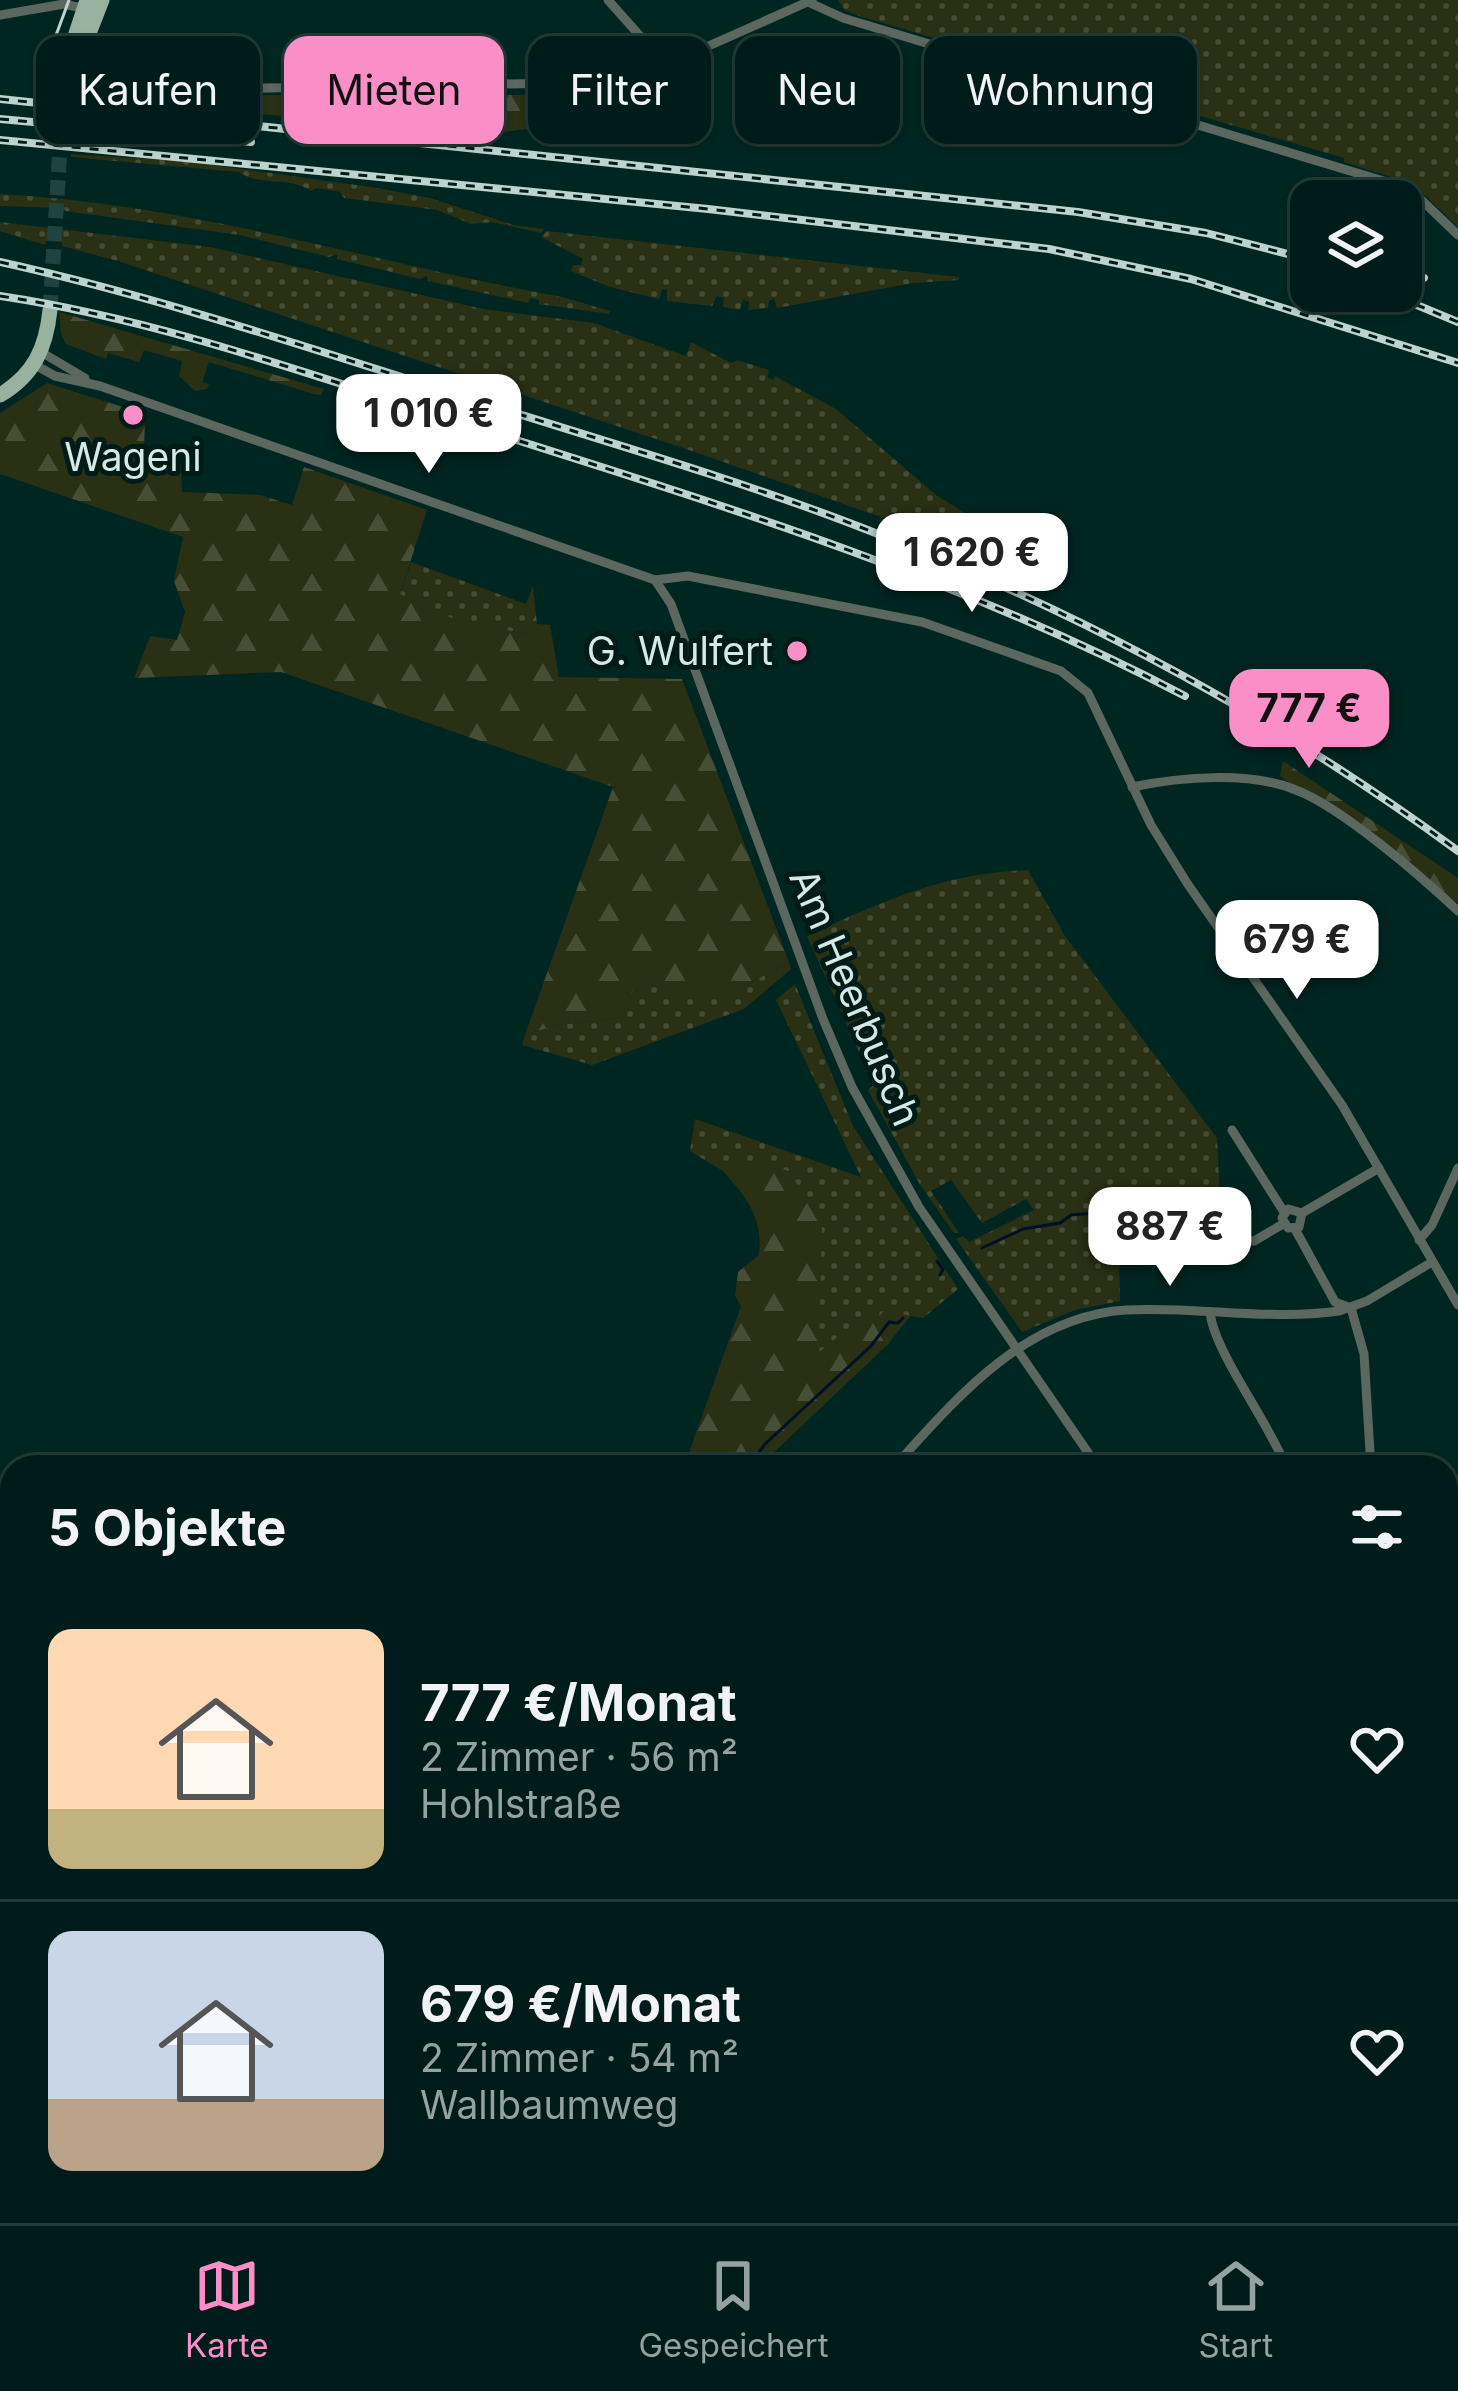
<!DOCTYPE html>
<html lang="de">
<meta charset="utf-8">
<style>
:root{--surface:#001c1a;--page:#0e2927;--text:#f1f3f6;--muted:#95a1a2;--line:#223a39;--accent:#fa8fc7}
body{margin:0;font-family:Inter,sans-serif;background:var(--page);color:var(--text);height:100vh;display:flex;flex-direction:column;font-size:45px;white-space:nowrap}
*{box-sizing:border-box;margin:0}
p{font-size:39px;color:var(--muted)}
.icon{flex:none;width:66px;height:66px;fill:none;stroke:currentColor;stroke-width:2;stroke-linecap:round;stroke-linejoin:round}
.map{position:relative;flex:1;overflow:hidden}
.drawer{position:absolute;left:0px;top:1455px;width:1458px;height:768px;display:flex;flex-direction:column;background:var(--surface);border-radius:36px 36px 0 0;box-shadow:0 3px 9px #0004,0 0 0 3px var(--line)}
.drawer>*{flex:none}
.guide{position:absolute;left:36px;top:36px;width:1386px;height:108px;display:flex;gap:24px}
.controls{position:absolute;left:1290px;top:180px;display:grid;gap:24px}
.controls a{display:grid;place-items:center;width:132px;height:132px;border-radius:24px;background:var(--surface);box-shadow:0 3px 9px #0004,0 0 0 3px var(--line);font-size:60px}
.price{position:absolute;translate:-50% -102px;padding:0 27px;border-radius:24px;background:#fff;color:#222;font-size:39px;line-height:78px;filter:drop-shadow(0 3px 6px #0008)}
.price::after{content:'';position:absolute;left:50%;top:72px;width:36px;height:27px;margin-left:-18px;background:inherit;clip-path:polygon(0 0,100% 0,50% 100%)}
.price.current{background:var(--accent);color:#111}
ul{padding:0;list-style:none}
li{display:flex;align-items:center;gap:36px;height:300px;padding:0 48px}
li+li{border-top:3px solid var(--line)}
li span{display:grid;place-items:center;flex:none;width:336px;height:240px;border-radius:24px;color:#555}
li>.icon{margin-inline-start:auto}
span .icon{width:144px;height:144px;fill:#fffc;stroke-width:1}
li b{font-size:51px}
h2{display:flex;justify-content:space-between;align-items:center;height:144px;padding:0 48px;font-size:51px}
.chip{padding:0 42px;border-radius:24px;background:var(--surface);box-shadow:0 3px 9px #0004,0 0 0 3px var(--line);font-size:42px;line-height:108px}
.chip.current{background:var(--accent);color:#111}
.tab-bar{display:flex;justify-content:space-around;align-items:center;height:168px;border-top:3px solid var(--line);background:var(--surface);font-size:33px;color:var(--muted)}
.tab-bar a{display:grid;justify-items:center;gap:6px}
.tab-bar .current{color:var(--accent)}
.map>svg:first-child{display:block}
</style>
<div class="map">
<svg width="1458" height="2223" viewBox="0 0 1458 2223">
<defs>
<pattern id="green-dots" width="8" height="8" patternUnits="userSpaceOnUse" patternTransform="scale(3)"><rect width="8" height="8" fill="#293014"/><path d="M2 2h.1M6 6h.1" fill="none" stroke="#474e36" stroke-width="1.8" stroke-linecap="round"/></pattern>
<pattern id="forest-firs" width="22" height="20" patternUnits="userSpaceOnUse" patternTransform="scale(3)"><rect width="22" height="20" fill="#293014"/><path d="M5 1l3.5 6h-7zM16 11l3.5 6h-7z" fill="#474e36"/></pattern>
<pattern id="cemetery-stones" width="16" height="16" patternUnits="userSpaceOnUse" patternTransform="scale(3)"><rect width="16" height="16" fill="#293014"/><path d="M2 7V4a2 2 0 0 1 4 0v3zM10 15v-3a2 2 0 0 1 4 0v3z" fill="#474e36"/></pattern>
</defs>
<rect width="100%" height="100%" fill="#002622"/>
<g fill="url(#green-dots)">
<polygon points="838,0 1458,0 1458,227 1413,184 1344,162 1344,158 859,16 844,10"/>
<path d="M71,154l121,8 179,25 59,11 83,27 31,4 -3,4 -49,-11 -21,2 -34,-14 -93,-12 -4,-6 -23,-4 -6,3c-22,-15 -50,-4 -72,-19l-168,-15z"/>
<path d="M0,194c192,10 374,69 562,103l48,14 -1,3 -70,-10v-4l-9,-2 -2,5 -100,-22 -1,-5 -7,3 -83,-20v-5l-8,3 -89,-22 -175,-24 -1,-3 -64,-2z"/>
<polygon points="0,222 210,247 483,309 594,323 686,356 691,342 731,363 737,360 769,370 767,377 773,380 775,376 836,409 936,495 993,530 998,525 1056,571 1046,573 1030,567 1028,557 997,545 987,561 932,535 689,450 118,261 62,246 62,242 46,241 45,245 0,231"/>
<polygon points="547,231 959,277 959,280 913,283 777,308 774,298 769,301 768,308 748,310 749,302 743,300 740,310 723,307 724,298 717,296 712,306 667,301 667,290 662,289 659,299 610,287 571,271 573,265 581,265 583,259 541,237"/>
<path d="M411,562l115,42v30c-54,-11 -77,-10 -126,-40z"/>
<path d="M1028,870l37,66 152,202 5,105 -103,-1 1,59 -45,9 -53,22 -66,-93 7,-3 6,6 65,-32 -8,-11 -44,24 -31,-43 -20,11 28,42h-5l-35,-50 -51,-93 6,-5 -67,-149c79,-36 133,-62 221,-66z"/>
<polygon points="789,962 791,969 744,1009 592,1065 522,1045 525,1035 556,1025 624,1017 625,996 653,976 731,993"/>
<polygon points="795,984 853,1126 958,1289 923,1318 910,1316 888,1344 758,1467 761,1236 747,1193 723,1171 690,1151 695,1119 861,1177 776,1000"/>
<polygon points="1458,1692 1455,1754 1458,1940 1452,1946 1451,1999 1446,2001 1446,1693"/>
<polygon points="0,2111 12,2111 12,2211 98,2211 100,2223 0,2223"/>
</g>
<g fill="url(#forest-firs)">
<polygon points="657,83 683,104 562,109 560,124 505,132 93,102 94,95 564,95"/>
<polygon points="59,312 324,389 321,395 314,394 209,362 202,382 209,384 207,389 195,391 179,376 182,361 144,350 139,362 108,353 106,359 66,344 61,334"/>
<path d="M47,383l79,25 -5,13 16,6 8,-11 -1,40 37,7 1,29 78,3 32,10 12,-38 123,43 -27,84c47,28 74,29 125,40l1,-30 7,-18 4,38 13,1 9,52 123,2 107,283 -58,31h-56l-22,-17 -27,20 -2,21 -68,8 -31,10 88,-248 -332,-115 -147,6 16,-42 27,4 8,-28 -11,-31 9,-44 -183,-63v-61z"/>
<polygon points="1283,761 1458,878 1458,903 1280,776"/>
<path d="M758,1162l31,9 33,54 -3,127 37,-30 17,1 13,-14 24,7 -22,28 -130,123h-74l57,-161 -6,-10 3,-24 21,-17c4,-38 -12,-57 -36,-84z"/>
<polygon points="0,1629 12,1633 12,1783 0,1784"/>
</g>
<polygon fill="url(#cemetery-stones)" points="98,2211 646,2211 611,2223 100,2223"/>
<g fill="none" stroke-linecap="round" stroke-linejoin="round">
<g stroke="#001029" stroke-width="3">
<polyline points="982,1248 1023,1229 1060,1223 1071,1215 1118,1211 1125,1219 1196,1202"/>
<polyline points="937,1261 943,1269 940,1275"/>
<polyline points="748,1467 765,1444 871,1346 889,1322 898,1323 903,1318"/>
</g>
<polyline stroke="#20433f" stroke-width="15" stroke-dasharray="15 8" stroke-linecap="butt" points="50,310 63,100"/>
<g stroke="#5c675f" stroke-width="9">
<polyline points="608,0 664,63"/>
<polyline points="808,2 843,18 1410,189 1458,235"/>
<polyline points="0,15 64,4 86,9"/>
<polyline points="94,91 617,82 641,76 812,0"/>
<polyline points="41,352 85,378"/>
<polyline points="35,365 55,376 100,386 655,580 688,576 922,622 1061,671 1088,693 1151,825 1187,883 1342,1105 1458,1305"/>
<polyline points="655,580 671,604 823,1019 852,1087 919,1207 1098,1467"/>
<path d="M1132,787c48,-10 118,-16 164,3 45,17 126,87 162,121"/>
<polyline points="1232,1130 1284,1212"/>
<polyline points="1302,1213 1299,1227 1288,1228 1282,1218 1288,1209 1302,1213 1379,1168"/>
<polyline points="1295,1229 1335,1302 1351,1308"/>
<polyline points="1419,1240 1432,1225 1458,1168"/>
<polyline points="1237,1241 1254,1241 1283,1224"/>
<polyline points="1351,1308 1364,1354 1370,1452 1364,1467"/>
<path d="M1210,1312c4,40 59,110 76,155"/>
<path d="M894,1467c62,-69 132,-151 232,-157 70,-4 143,11 213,1l28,-10 65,-39"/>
<polyline points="1446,1687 1458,1686"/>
<polyline points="1446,1935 1458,1928"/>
<polyline points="1446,2014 1458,2010"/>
<polyline points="762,2211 764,2223"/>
<polyline points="1251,2211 1252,2223"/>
<polyline points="1427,2211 1434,2223"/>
<polyline points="1095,2223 1107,2211"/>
<polyline points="1180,2223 1192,2211"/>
</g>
<g stroke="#99b19f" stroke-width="15">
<polyline points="63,73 87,0"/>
<polyline points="63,100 102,0"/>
<path d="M0,395c34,-20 46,-47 50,-85"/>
</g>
<polyline stroke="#bcd3cf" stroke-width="3" points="41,76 69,0"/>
<g stroke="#bcd3cf" stroke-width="8">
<g id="rail">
<polyline points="0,99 1078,212 1206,233 1311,260"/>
<polyline points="0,119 251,142"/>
<polyline points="0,140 708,209 1049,249 1191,279 1458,363"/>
<path d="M0,262c163,36 321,90 480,140 127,40 256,77 380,125 213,81 414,189 598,324"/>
<polyline points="1401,270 1424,278"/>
<polyline points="1383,291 1458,322"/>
<path d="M0,296c161,24 317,81 472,130 244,77 486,151 713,270"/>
</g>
</g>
<use href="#rail" stroke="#011b18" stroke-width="3" stroke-dasharray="9" stroke-linecap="butt"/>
</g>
<g fill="#fa8fc7" stroke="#011b18" stroke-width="4.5">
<circle cx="133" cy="415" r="12"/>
<circle cx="797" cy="651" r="12"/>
</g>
<g text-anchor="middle" stroke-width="10" stroke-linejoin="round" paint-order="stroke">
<g font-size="39" fill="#d5e9e6" stroke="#011b18">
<text x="133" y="471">Wageni</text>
<text x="773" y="665" text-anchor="end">G. Wulfert</text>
</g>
<g font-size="39" fill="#d5e9e6" stroke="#011b18">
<text transform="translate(855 997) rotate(67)" y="14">Am Heerbusch</text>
</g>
</g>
</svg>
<div class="controls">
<a><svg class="icon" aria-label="layers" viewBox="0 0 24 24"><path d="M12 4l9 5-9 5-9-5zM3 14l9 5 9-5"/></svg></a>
</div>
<b class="price" style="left:429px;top:476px">1 010 €</b>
<b class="price" style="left:972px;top:615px">1 620 €</b>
<b class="price current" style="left:1309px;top:771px">777 €</b>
<b class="price" style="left:1297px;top:1002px">679 €</b>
<b class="price" style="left:1170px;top:1289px">887 €</b>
<div class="guide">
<a class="chip">Kaufen</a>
<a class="chip current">Mieten</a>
<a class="chip">Filter</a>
<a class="chip">Neu</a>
<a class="chip">Wohnung</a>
</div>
<section class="drawer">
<h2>5 Objekte<svg class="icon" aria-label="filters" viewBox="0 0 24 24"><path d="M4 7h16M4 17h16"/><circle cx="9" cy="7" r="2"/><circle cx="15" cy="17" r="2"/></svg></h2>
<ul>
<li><span style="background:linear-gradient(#ffd9b3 75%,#c2b280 0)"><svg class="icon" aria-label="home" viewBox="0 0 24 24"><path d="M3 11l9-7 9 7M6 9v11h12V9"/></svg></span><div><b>777 €/Monat</b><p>2 Zimmer · 56 m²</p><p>Hohlstraße</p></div><svg class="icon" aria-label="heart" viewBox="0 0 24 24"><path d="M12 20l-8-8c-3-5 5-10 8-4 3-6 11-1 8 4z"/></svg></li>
<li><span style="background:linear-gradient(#c9d6e8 70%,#b9a48a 0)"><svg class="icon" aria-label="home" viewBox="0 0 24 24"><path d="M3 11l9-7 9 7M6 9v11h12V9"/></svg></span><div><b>679 €/Monat</b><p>2 Zimmer · 54 m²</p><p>Wallbaumweg</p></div><svg class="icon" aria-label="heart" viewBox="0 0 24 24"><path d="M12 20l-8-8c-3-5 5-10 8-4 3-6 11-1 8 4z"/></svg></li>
</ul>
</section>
</div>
<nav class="tab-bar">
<a class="current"><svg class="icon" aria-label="map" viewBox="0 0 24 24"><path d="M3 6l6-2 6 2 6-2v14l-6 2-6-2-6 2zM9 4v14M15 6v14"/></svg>Karte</a>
<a><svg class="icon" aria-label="saved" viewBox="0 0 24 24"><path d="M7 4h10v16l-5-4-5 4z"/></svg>Gespeichert</a>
<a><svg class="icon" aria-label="home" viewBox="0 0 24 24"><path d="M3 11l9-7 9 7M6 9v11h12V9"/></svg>Start</a>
</nav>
